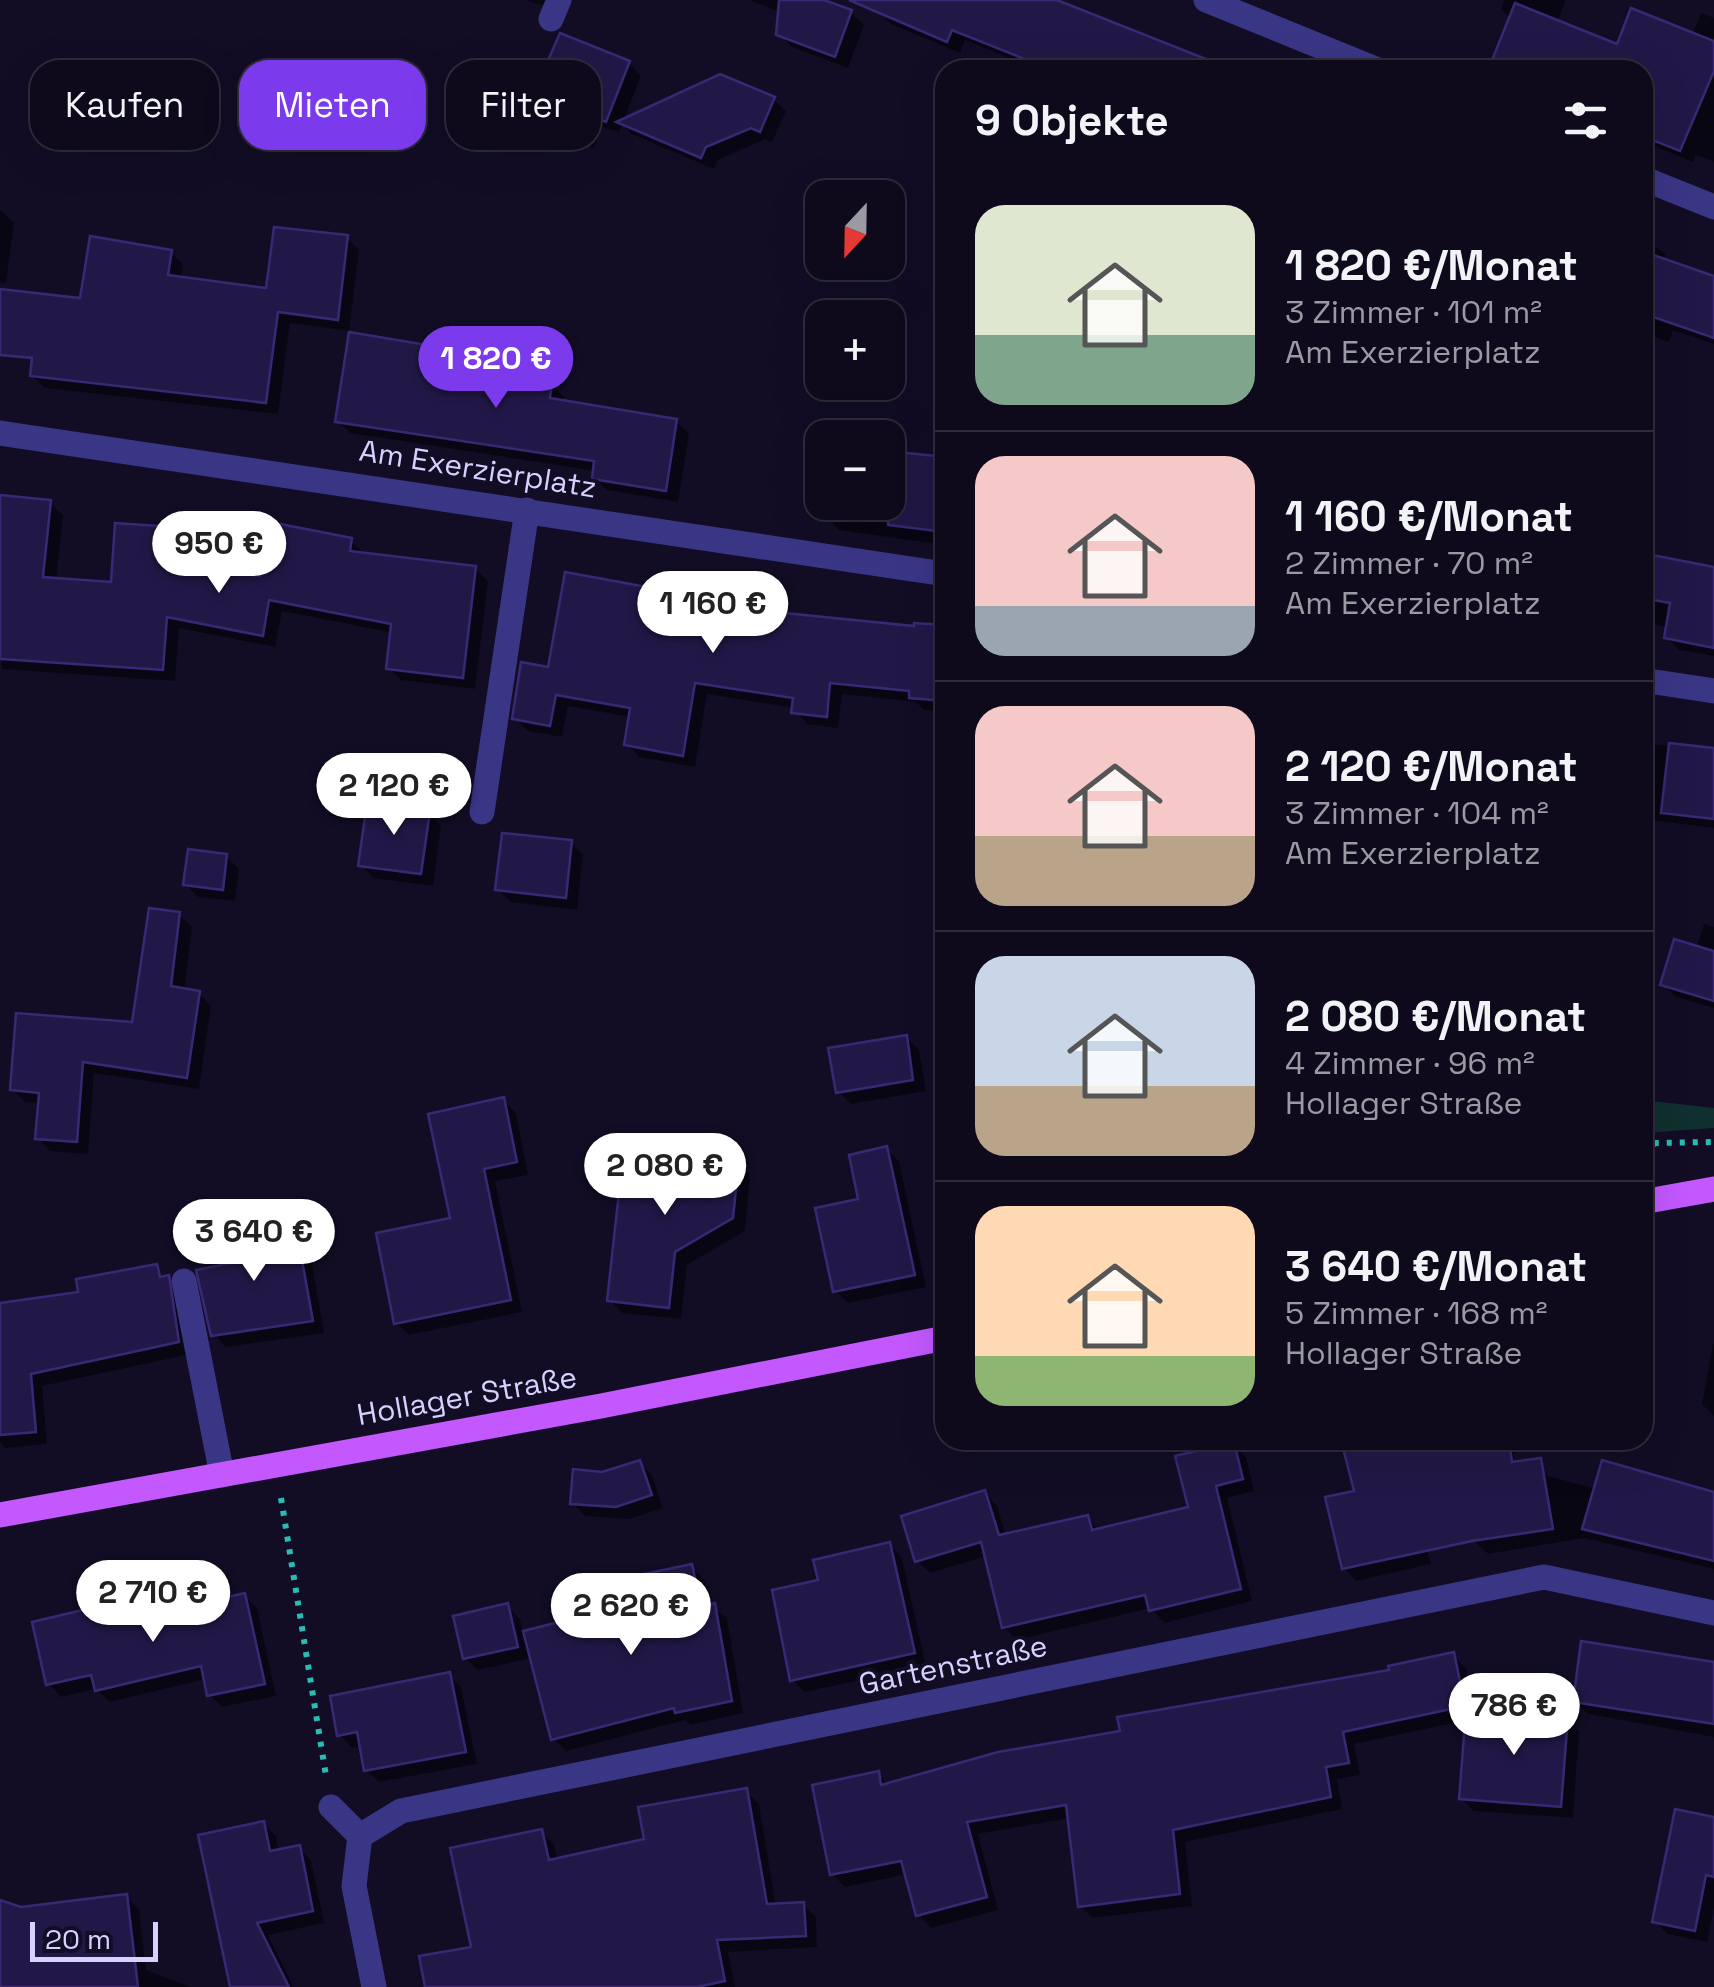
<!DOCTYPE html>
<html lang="de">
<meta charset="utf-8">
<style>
:root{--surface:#0e0a1c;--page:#1c1829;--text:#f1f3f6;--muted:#9b9aa3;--line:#2e2b3b;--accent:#7c3aed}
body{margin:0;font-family:"Space Grotesk",sans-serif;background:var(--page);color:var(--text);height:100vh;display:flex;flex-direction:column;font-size:38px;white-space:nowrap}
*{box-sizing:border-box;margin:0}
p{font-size:32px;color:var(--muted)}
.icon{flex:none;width:55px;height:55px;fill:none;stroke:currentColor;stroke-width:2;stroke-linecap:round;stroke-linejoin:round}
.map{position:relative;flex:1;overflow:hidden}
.panel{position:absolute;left:935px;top:60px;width:718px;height:1390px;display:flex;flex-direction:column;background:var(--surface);border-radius:30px;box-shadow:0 10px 40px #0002,0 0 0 2px var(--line)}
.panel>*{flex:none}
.top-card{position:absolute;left:30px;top:60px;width:755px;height:90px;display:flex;gap:20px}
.needle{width:65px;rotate:202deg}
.fabs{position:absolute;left:805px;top:180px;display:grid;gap:20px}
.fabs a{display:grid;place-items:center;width:100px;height:100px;border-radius:20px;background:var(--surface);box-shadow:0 10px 40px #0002,0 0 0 2px var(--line);font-size:50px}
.scale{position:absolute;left:30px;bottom:25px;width:128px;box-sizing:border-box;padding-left:10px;border:5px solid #d7d1ff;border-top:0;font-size:28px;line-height:35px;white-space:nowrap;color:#d7d1ff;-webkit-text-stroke:8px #120d25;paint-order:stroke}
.price{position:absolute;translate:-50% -85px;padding:0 22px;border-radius:35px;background:#fff;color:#222;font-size:32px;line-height:65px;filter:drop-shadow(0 2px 5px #0008)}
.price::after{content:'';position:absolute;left:50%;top:60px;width:30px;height:22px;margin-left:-15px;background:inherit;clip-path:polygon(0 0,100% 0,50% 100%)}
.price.active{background:var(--accent);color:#fff}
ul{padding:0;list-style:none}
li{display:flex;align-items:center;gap:30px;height:250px;padding:0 40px}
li+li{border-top:2px solid var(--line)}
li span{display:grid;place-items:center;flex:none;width:280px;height:200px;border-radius:30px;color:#555}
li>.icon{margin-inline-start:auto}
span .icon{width:120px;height:120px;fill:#fffc;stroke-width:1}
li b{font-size:42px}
h2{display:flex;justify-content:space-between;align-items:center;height:120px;padding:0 40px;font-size:42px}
.tag{padding:0 35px;border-radius:30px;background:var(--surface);box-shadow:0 10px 40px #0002,0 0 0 2px var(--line);font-size:35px;line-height:90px}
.tag.active{background:var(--accent);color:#fff}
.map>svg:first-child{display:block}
</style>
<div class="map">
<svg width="1714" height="1987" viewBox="0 0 1714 1987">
<rect width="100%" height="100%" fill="#120d25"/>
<polygon fill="#102f2f" points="1643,1100 1714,1108 1714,1128 1643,1133"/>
<g fill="#0007">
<polygon points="525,0 549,0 547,7"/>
<polygon points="749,0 817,0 851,13 864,25 848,68 792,47 779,34 780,12"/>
<polygon points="883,0 1050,0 1227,70 1038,70 965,40 960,53 891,24 879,11"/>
<polygon points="1504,0 1566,0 1557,23 1618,47 1692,35 1701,13 1714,18 1714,162 1696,155 1693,162 1642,141 1642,70 1500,70 1511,19 1501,9"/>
<polygon points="558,37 629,63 641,76 623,122 773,99 786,111 772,142 765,139 718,160 714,169 632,134 622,125 619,132 603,127 594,148 540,127 527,115"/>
<polygon points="374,95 386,108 381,140 338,132 325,120"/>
<polygon points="0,210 14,223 6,283 0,282"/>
<polygon points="347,238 359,250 349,331 290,323 278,414 45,388 32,375 82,301 171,252 183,265 181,279 268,291"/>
<polygon points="1642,238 1666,254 1663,261 1714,279 1714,344 1673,330 1669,342 1642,333"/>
<polygon points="456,352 469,364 467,372 551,384 564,397 563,403 676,421 689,434 678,502 607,490 594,478 595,471 350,433 338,421"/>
<polygon points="837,425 884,431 897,444 896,455 945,465 945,545 839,530 826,517 828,502 888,502 888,438 835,438"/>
<polygon points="0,498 50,503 63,515 56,580 113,585 173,530 185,542 183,571 262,578 351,541 364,553 475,569 488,581 475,689 401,680 389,668 393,633 282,611 275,647 179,628 175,681 2,669"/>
<polygon points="1642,556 1714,569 1714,656 1679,650 1667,637 1668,627 1642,622"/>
<polygon points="683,596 756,596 768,608 768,614 916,629 945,627 945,711 924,710 916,702 842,694 838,728 807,724 794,708 707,694 695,767 639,757 627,744 631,717 568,706 562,737 528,731 515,718 550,670"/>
<polygon points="1642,743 1714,751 1714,828 1642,819"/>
<polygon points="428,813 441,826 433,886 373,878 361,865"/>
<polygon points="571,843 583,855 577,910 511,902 498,890"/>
<polygon points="226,856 239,869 235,901 198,897 186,884"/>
<polygon points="179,915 192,927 184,991 199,993 211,1006 199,1089 94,1073 88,1154 50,1151 38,1138 40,1103 25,1102 12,1089 135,1025"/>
<polygon points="1704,924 1714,927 1714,1008 1676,997 1663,984 1696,949"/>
<polygon points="906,1037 919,1050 926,1091 851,1104 838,1092"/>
<polygon points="503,1100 516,1113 528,1175 495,1181 522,1312 409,1335 397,1323 453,1220"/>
<polygon points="887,1149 899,1162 926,1287 848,1303 835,1290 861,1201"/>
<polygon points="738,1163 750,1175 745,1231 687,1265 681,1319 622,1313 610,1300"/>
<polygon points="266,1221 278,1233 282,1254 299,1251 312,1264 324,1333 226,1347 214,1335 234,1265"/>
<polygon points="168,1278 181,1290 191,1354 42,1386 47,1444 5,1448 0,1442 0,1316"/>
<polygon points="1713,1344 1714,1344 1714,1416 1702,1404"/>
<polygon points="1343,1440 1399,1440 1431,1564 1356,1581 1344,1568 1357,1493"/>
<polygon points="1457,1440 1516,1440 1512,1466 1714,1521 1714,1569 1584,1538 1488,1554 1475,1542"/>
<polygon points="1562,1440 1628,1440 1626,1450"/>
<polygon points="1233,1445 1246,1457 1254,1491 1227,1498 1252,1601 1164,1623 1151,1608 1017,1640 1004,1627 987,1556 930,1573 917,1560 985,1493 997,1506 1006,1536 1087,1518 1100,1531 1191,1509"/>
<polygon points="639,1463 652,1475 663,1508 629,1519 585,1516 572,1503 603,1474"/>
<polygon points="890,1545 902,1558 926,1666 805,1692 792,1680 821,1582"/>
<polygon points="691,1567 704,1579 710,1606 727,1618 743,1713 690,1725 685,1720 566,1751 553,1738 532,1658 478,1670 465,1658 507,1606 520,1619 523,1634 639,1605"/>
<polygon points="244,1596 257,1608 276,1696 222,1707 210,1695 206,1679 110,1702 96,1689 61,1697 49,1684 125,1603 138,1620"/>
<polygon points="1453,1655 1466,1668 1475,1713 1566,1720 1579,1732 1573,1818 1474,1811 1461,1798 1468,1720 1354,1744 1360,1775 1337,1779 1342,1809 1185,1842 1192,1906 1093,1918 1080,1906 1070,1818 978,1834 998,1910 931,1928 919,1915 908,1874 845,1887 832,1874 878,1774 889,1785"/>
<polygon points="1714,1665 1714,1737 1588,1714 1575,1702"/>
<polygon points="449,1675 461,1687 477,1764 379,1782 366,1770 362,1746 352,1748 340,1735"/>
<polygon points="746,1791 759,1804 776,1906 803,1905 816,1917 817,1947 728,1952 735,1987 427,1987 474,1949 541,1832 554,1844 557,1861 647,1841"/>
<polygon points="1714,1819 1714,1908 1707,1942 1667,1934 1655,1921"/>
<polygon points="263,1824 276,1836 279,1852 299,1848 311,1861 324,1923 268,1935 294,1987 233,1987"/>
<polygon points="126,1897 139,1909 146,1970 191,1987 0,1987 0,1903 21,1910"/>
</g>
<g fill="#221847" stroke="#392974" stroke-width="2.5">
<polygon points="779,0 824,0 852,10 835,57 776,35"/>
<polygon points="849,0 1057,0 1226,67 1052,70 952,30 947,42"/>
<polygon points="1515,3 1617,44 1631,8 1714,41 1714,71 1680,151 1642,136 1642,70 1488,70"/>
<polygon points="560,33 630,61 606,122 590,116 581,137 524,115"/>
<polygon points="720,74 775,97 760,132 751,128 706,147 701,158 616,122"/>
<polygon points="329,85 375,93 369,128 323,121"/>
<polygon points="274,227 348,235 338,320 278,312 266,403 30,376 32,358 0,355 0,289 80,298 90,236 172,250 168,275 266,288"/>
<polygon points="1642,251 1714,276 1714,338 1642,313"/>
<polygon points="349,332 457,350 454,367 552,382 550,398 677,419 666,491 592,479 594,461 335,422"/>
<polygon points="888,451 945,457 945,532 888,525"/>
<polygon points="0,495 51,500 43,577 111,582 115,523 174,527 171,567 260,576 270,522 352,538 350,551 476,566 463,678 386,669 391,624 269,600 263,636 167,617 163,670 0,659"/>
<polygon points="1642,553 1714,567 1714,648 1664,638 1670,603 1642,598"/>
<polygon points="565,572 680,593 682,582 757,593 754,610 914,626 914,623 945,625 945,701 909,698 909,691 830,683 827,717 791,713 793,698 695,683 683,756 624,745 630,708 556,695 550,726 512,719 521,662 548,667"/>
<polygon points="1669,743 1714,748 1714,819 1661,813"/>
<polygon points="367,803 430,811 421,874 358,866"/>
<polygon points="502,833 572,840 566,898 495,890"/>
<polygon points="188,849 227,854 223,890 183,885"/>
<polygon points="149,908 180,912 171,986 200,991 187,1078 83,1062 77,1142 35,1139 39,1093 10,1090 16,1013 132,1022"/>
<polygon points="1674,939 1714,951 1714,1001 1660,985"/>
<polygon points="907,1035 913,1080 836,1093 828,1048"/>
<polygon points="504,1097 517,1162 484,1169 511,1300 394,1324 376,1233 450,1218 428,1114"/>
<polygon points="887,1146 915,1275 833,1292 815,1208 858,1199 849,1155"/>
<polygon points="624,1147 739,1160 733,1218 675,1252 669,1308 607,1301"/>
<polygon points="266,1218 273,1253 300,1249 313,1321 211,1336 196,1270 231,1263 224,1225"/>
<polygon points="157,1264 160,1277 169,1275 179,1342 31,1374 36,1432 0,1435 0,1303 78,1292 76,1279"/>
<polygon points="1341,1440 1509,1440 1512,1462 1541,1458 1553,1529 1472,1541 1342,1569 1325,1497 1354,1491"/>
<polygon points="1234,1442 1243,1479 1216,1486 1241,1589 1149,1611 1145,1595 1002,1628 981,1542 915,1562 901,1516 985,1490 999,1535 1088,1515 1092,1530 1188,1507 1175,1456"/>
<polygon points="640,1460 652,1495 616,1507 570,1504 573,1469 602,1472"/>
<polygon points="1602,1460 1714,1492 1714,1561 1582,1529"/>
<polygon points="890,1542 915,1653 790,1681 772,1590 818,1580 813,1560"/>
<polygon points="692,1564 701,1606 715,1603 732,1701 675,1713 674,1708 551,1740 523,1631 636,1603 630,1577"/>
<polygon points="245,1593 265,1684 207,1696 201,1666 95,1691 91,1675 46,1685 32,1622 125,1600 130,1619"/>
<polygon points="508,1603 518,1647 463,1659 453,1616"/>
<polygon points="1581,1641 1714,1662 1714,1724 1573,1702"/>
<polygon points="1454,1652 1465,1706 1343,1732 1349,1763 1326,1767 1331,1797 1173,1830 1180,1894 1078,1907 1066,1805 967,1822 987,1897 916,1916 901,1861 830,1875 812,1785 879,1771 881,1785 998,1752 1120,1731 1117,1717 1389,1670 1388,1666"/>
<polygon points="450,1672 466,1752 364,1771 357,1732 337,1736 330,1696"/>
<polygon points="1466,1710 1568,1717 1561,1807 1459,1799"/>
<polygon points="747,1788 767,1904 804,1902 806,1936 717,1940 725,1981 697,1987 425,1987 419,1956 471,1947 450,1848 542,1829 549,1860 644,1839 638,1807"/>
<polygon points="1675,1809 1714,1817 1714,1877 1706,1875 1695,1931 1652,1922"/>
<polygon points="264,1821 270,1851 300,1845 313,1911 257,1923 289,1987 230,1987 198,1835"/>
<polygon points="127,1894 138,1987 0,1987 0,1900 21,1907"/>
</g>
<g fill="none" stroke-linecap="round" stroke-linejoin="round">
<g stroke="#28bcb5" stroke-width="6" stroke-dasharray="5 8" stroke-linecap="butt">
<polyline points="1642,1149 1656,1143 1714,1142"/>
<polyline points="281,1498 326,1776"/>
</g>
<g stroke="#3a3686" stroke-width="25">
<polyline points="1206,0 1378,70"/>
<polyline points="551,19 559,0"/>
<polyline points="1642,178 1714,207"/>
<polyline points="0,433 945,574"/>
<polyline points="1642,680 1714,691"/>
<polyline points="482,812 527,510"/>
<polyline points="184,1281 222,1475"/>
<polyline points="331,1807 360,1836"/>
<polyline points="374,1987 354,1886 360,1836 401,1811 1544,1577 1714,1613"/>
</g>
<g stroke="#c358ff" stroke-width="25">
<polyline points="1642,1202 1714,1189"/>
<polyline points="0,1515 601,1406 945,1338"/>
</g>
</g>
<g text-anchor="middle" stroke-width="8" stroke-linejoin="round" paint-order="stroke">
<g font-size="30" fill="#d7d1ff" stroke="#120d25">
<text transform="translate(478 469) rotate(9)" y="10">Am Exerzierplatz</text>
<text transform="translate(467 1396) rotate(-10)" y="10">Hollager Straße</text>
<text transform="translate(953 1665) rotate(-12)" y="10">Gartenstraße</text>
</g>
</g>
</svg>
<div class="fabs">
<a><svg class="needle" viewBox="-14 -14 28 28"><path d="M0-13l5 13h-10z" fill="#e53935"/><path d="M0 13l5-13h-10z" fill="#9b9aa3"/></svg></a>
<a>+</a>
<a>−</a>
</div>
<div class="scale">20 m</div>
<b class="price active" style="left:496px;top:411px">1 820 €</b>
<b class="price" style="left:219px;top:596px">950 €</b>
<b class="price" style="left:713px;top:656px">1 160 €</b>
<b class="price" style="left:394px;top:838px">2 120 €</b>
<b class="price" style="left:665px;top:1218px">2 080 €</b>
<b class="price" style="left:254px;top:1284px">3 640 €</b>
<b class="price" style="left:153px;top:1645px">2 710 €</b>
<b class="price" style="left:631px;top:1658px">2 620 €</b>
<b class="price" style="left:1514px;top:1758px">786 €</b>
<div class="top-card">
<a class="tag">Kaufen</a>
<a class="tag active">Mieten</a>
<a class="tag">Filter</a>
</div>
<section class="panel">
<h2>9 Objekte<svg class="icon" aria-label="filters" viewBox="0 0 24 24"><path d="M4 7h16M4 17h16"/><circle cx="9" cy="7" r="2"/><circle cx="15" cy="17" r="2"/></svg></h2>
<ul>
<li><span style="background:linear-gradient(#dfe7d0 65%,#7fa58c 0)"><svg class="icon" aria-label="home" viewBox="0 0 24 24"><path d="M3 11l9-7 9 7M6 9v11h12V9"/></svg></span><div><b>1 820 €/Monat</b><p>3 Zimmer · 101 m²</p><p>Am Exerzierplatz</p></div></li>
<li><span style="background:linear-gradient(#f6c9c9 75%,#9aa5b1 0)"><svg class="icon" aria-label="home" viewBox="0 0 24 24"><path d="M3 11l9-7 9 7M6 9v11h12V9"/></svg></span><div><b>1 160 €/Monat</b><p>2 Zimmer · 70 m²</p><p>Am Exerzierplatz</p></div></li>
<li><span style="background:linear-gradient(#f6c9c9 65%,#b9a48a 0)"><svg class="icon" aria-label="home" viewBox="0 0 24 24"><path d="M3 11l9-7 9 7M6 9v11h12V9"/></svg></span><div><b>2 120 €/Monat</b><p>3 Zimmer · 104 m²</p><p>Am Exerzierplatz</p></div></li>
<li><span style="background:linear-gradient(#c9d6e8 65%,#b9a48a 0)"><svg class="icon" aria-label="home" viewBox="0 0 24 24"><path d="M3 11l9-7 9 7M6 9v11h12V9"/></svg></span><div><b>2 080 €/Monat</b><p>4 Zimmer · 96 m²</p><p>Hollager Straße</p></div></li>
<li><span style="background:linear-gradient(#ffd9b3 75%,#8fb573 0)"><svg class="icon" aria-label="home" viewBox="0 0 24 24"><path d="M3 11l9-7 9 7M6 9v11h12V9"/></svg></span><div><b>3 640 €/Monat</b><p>5 Zimmer · 168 m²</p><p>Hollager Straße</p></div></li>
</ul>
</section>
</div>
